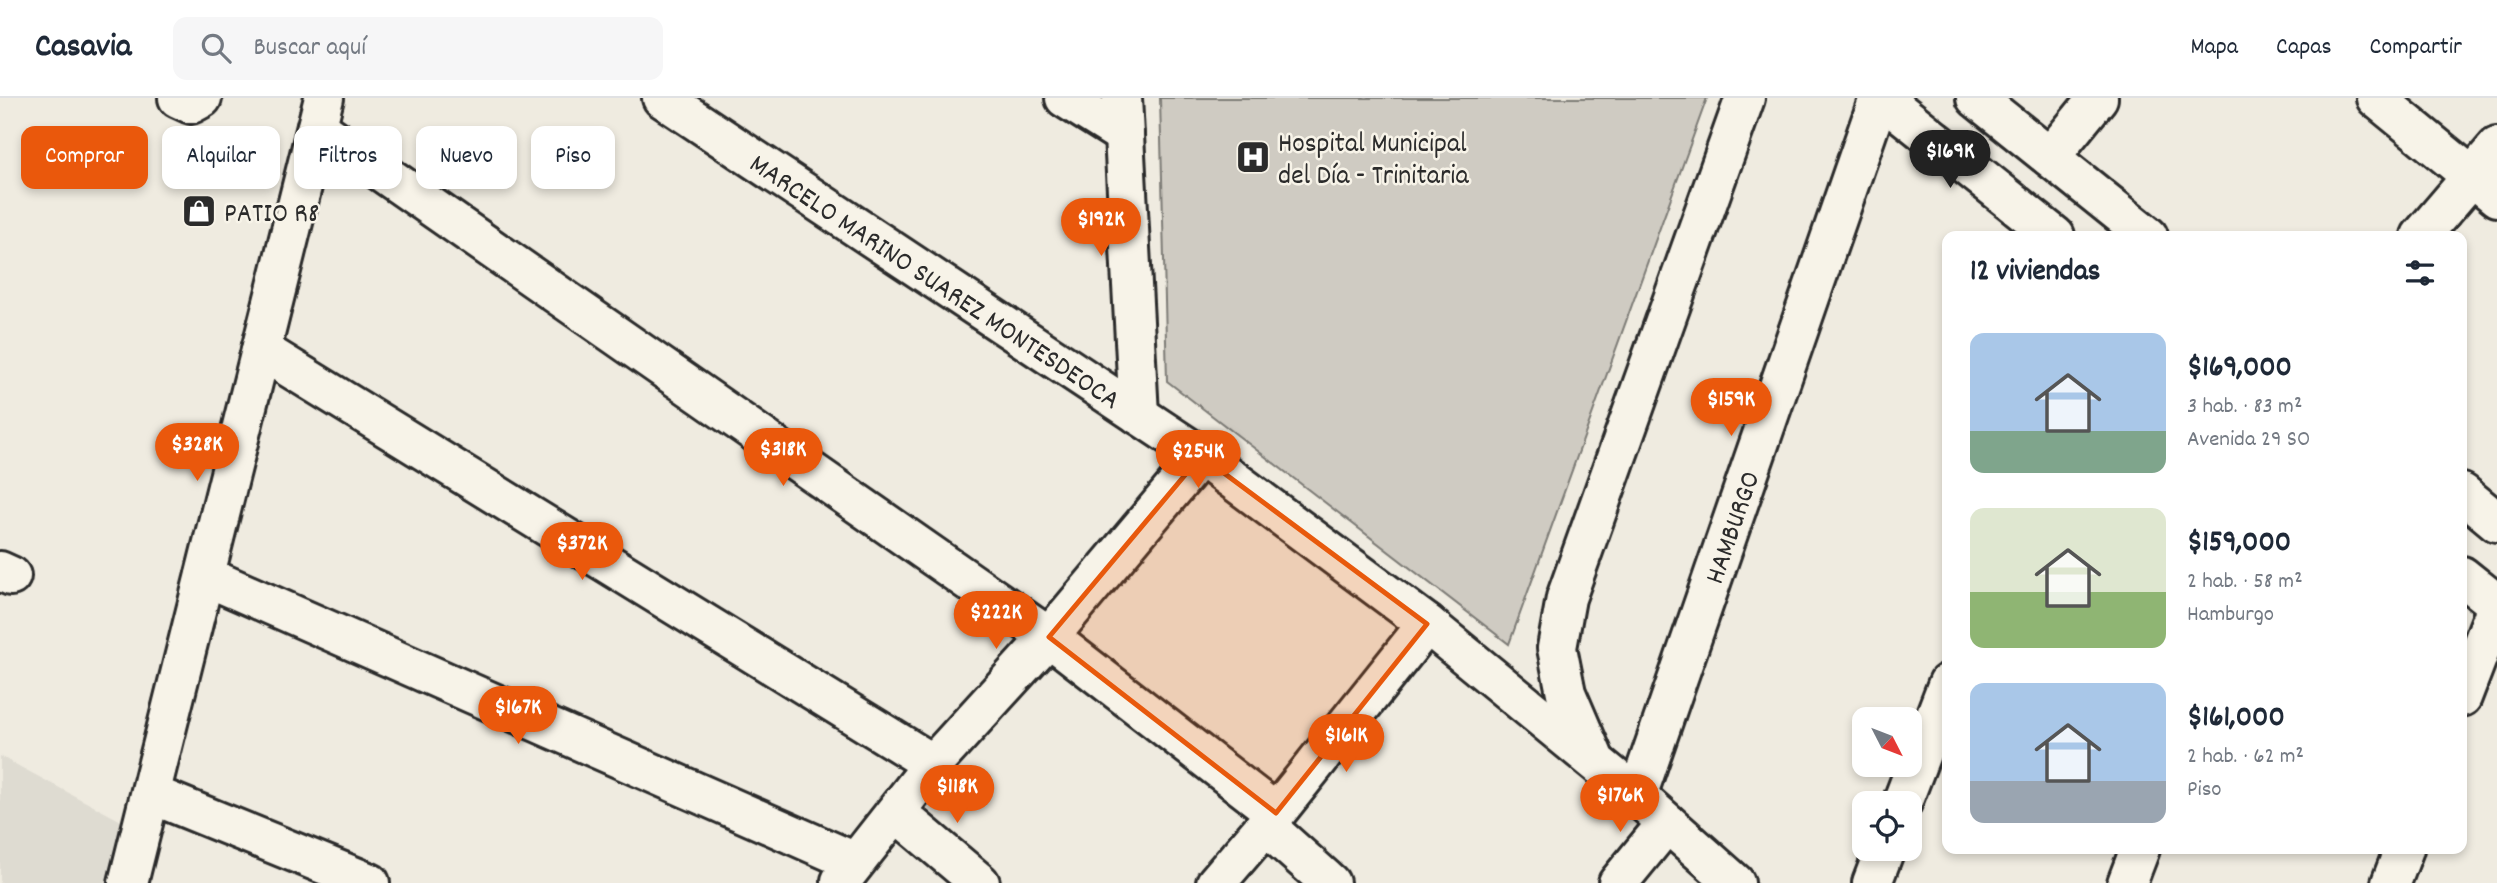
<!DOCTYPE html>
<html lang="es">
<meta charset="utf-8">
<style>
:root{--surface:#fff;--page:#f6f6f7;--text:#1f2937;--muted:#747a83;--line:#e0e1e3;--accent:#ea580c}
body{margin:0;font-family:Dekko,sans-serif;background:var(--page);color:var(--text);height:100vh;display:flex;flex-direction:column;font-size:26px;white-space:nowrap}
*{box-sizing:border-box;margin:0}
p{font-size:23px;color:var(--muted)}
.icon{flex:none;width:38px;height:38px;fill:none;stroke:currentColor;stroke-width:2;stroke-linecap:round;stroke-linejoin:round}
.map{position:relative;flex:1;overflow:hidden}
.details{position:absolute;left:1942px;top:133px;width:525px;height:623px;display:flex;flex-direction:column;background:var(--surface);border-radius:14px;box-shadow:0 4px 10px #0003}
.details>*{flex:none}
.hud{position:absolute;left:21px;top:28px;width:665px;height:63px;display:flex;gap:14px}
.needle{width:46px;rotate:132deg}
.fabs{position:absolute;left:1852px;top:609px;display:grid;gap:14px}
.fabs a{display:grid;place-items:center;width:70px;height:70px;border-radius:14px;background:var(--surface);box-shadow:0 4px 10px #0003;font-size:35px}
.price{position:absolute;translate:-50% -60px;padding:0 16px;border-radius:24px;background:var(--accent);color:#fff;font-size:23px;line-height:46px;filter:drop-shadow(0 2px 4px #0008)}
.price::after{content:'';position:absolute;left:50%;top:42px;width:21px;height:16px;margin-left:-10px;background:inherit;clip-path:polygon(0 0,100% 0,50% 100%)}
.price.current{background:#222;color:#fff}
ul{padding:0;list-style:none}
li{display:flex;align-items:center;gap:21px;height:175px;padding:0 28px}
li span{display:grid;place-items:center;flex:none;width:196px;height:140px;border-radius:14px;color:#555}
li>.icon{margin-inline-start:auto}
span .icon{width:84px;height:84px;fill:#fffc;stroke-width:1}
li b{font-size:30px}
h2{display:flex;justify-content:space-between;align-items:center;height:84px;padding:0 28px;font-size:30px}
.tag{padding:0 24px;border-radius:14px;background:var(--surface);box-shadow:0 4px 10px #0003;font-size:24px;line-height:63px}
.tag.current{background:var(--accent);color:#fff}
header{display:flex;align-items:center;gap:42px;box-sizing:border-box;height:98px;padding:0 35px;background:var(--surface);border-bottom:2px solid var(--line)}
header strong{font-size:33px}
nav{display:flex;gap:38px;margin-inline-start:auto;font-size:24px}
.search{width:490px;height:63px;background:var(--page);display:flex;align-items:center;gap:18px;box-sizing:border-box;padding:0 24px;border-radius:14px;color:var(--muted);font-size:26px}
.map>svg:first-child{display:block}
</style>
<header>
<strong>Casavia</strong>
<div class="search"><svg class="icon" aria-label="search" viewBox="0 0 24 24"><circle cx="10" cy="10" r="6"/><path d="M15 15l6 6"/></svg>Buscar aquí</div>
<nav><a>Mapa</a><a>Capas</a><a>Compartir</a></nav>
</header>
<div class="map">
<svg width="2497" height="785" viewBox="0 0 2497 785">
<rect width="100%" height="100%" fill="#efebe0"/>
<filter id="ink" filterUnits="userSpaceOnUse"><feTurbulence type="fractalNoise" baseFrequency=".0143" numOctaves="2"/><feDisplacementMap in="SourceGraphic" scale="14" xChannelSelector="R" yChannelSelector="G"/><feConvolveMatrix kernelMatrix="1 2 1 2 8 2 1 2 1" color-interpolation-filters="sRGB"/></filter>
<g filter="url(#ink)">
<polygon fill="#dedbd1" points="0,658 125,725 111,785 0,785"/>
<polygon fill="#cfcbc2" stroke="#7d7b76" stroke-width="2" points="1160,0 1707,0 1509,546 1167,283"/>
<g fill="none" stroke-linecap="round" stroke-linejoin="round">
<g stroke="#2b2b2b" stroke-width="44">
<g id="minor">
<polyline points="178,0 191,6 202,0"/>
<path id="s1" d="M662,0l539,358 226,168 210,172 98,87"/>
<polyline points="1065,0 1124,37"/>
<polyline points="1122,0 1139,317"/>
<polyline points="1882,0 2055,138"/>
<polyline points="1976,0 2148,138"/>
<polyline points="2376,0 2497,99"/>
<polyline points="317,29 1049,539 1276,715"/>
<polyline points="2050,59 2098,0"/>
<polyline points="2421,138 2497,49"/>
<polyline points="261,252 933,666"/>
<polyline points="2462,395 2497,424"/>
<polyline points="0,473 11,478"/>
<polyline points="205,478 855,764"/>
<polyline points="2462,478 2497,506"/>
<polyline points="2462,599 2497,508"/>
<polyline points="1593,658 1566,595 1557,550 1566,500 1745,0"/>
<polyline points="151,696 370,785"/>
<path id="s2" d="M1637,698l242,-698"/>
<polyline points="1902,705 1948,585"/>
<polyline points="897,715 980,785"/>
<polyline points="1266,728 1330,785"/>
<polyline points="841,783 933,666 1049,539 1201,358"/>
<polyline points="128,785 324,0"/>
<polyline points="1216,785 1276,715 1427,526"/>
<polyline points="1618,785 1667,725"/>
<polyline points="1872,785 1885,751"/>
<polyline points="2127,785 2140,751"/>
<polyline points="2391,785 2404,751"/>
</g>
</g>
<use href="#minor" stroke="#f7f3e8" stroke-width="38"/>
</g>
</g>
<path fill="#e8590c" fill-opacity="0.2" stroke="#e8590c" stroke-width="5" stroke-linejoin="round" d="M1201,358l226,168 -151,189 -227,-176z"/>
<defs>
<g id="hospital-square" transform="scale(1.75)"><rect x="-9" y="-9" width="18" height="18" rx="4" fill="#2b2b2b" stroke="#f7f3e8"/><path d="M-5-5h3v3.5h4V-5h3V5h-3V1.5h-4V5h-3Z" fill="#fff"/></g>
<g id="shop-square" transform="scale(1.75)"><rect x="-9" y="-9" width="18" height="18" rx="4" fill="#2b2b2b" stroke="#f7f3e8"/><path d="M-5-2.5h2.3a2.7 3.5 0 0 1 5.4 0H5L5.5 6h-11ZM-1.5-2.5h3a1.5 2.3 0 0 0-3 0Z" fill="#fff"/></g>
</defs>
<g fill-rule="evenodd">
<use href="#hospital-square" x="1253" y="59"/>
<use href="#shop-square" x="199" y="113"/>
</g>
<g text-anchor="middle" stroke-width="5" stroke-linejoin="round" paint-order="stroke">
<g font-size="28" fill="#2b2b2b" stroke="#f7f3e8" text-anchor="start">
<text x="1278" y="53">Hospital Municipal<tspan x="1278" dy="32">del Día - Trinitaria</tspan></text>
<text x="224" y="123">PATIO R8</text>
</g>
<g font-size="28" fill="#2b2b2b" stroke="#f7f3e8">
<text dy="10" stroke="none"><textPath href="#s1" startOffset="329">MARCELO MARINO SUAREZ MONTESDEOCA</textPath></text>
<text dy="10" stroke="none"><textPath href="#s2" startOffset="285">HAMBURGO</textPath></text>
</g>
</g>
</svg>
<div class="fabs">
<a><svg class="needle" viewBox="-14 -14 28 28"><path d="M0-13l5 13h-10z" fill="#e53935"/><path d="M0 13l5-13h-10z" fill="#747a83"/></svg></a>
<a><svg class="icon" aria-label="locate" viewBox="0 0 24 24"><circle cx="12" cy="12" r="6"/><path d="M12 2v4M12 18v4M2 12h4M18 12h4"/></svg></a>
</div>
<b class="price current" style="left:1950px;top:92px">$169K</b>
<b class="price" style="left:1101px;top:160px">$192K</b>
<b class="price" style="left:1731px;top:340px">$159K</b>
<b class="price" style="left:197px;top:385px">$328K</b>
<b class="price" style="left:783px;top:390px">$318K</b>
<b class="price" style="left:1198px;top:392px">$254K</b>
<b class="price" style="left:582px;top:484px">$372K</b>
<b class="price" style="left:996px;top:553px">$222K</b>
<b class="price" style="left:518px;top:648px">$167K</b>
<b class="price" style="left:1346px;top:676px">$161K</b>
<b class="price" style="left:957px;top:727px">$118K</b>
<b class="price" style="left:1620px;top:736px">$176K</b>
<div class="hud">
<a class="tag current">Comprar</a>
<a class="tag">Alquilar</a>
<a class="tag">Filtros</a>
<a class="tag">Nuevo</a>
<a class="tag">Piso</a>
</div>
<section class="details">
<h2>12 viviendas<svg class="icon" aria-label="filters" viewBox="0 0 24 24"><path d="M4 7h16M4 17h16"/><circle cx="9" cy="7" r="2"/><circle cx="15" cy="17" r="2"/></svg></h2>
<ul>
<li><span style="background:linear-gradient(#a9c7e8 70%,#7fa58c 0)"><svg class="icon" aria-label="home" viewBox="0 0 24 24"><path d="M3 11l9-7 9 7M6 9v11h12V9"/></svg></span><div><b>$169,000</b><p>3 hab. · 83 m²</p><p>Avenida 29 SO</p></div></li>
<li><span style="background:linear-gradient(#dfe7d0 60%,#8fb573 0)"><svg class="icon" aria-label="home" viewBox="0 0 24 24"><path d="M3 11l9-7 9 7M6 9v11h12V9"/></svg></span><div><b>$159,000</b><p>2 hab. · 58 m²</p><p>Hamburgo</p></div></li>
<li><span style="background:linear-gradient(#a9c7e8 70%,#9aa5b1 0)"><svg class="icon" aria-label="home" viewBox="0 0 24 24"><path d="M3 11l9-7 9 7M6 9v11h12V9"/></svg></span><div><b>$161,000</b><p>2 hab. · 62 m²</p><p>Piso</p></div></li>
</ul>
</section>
</div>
